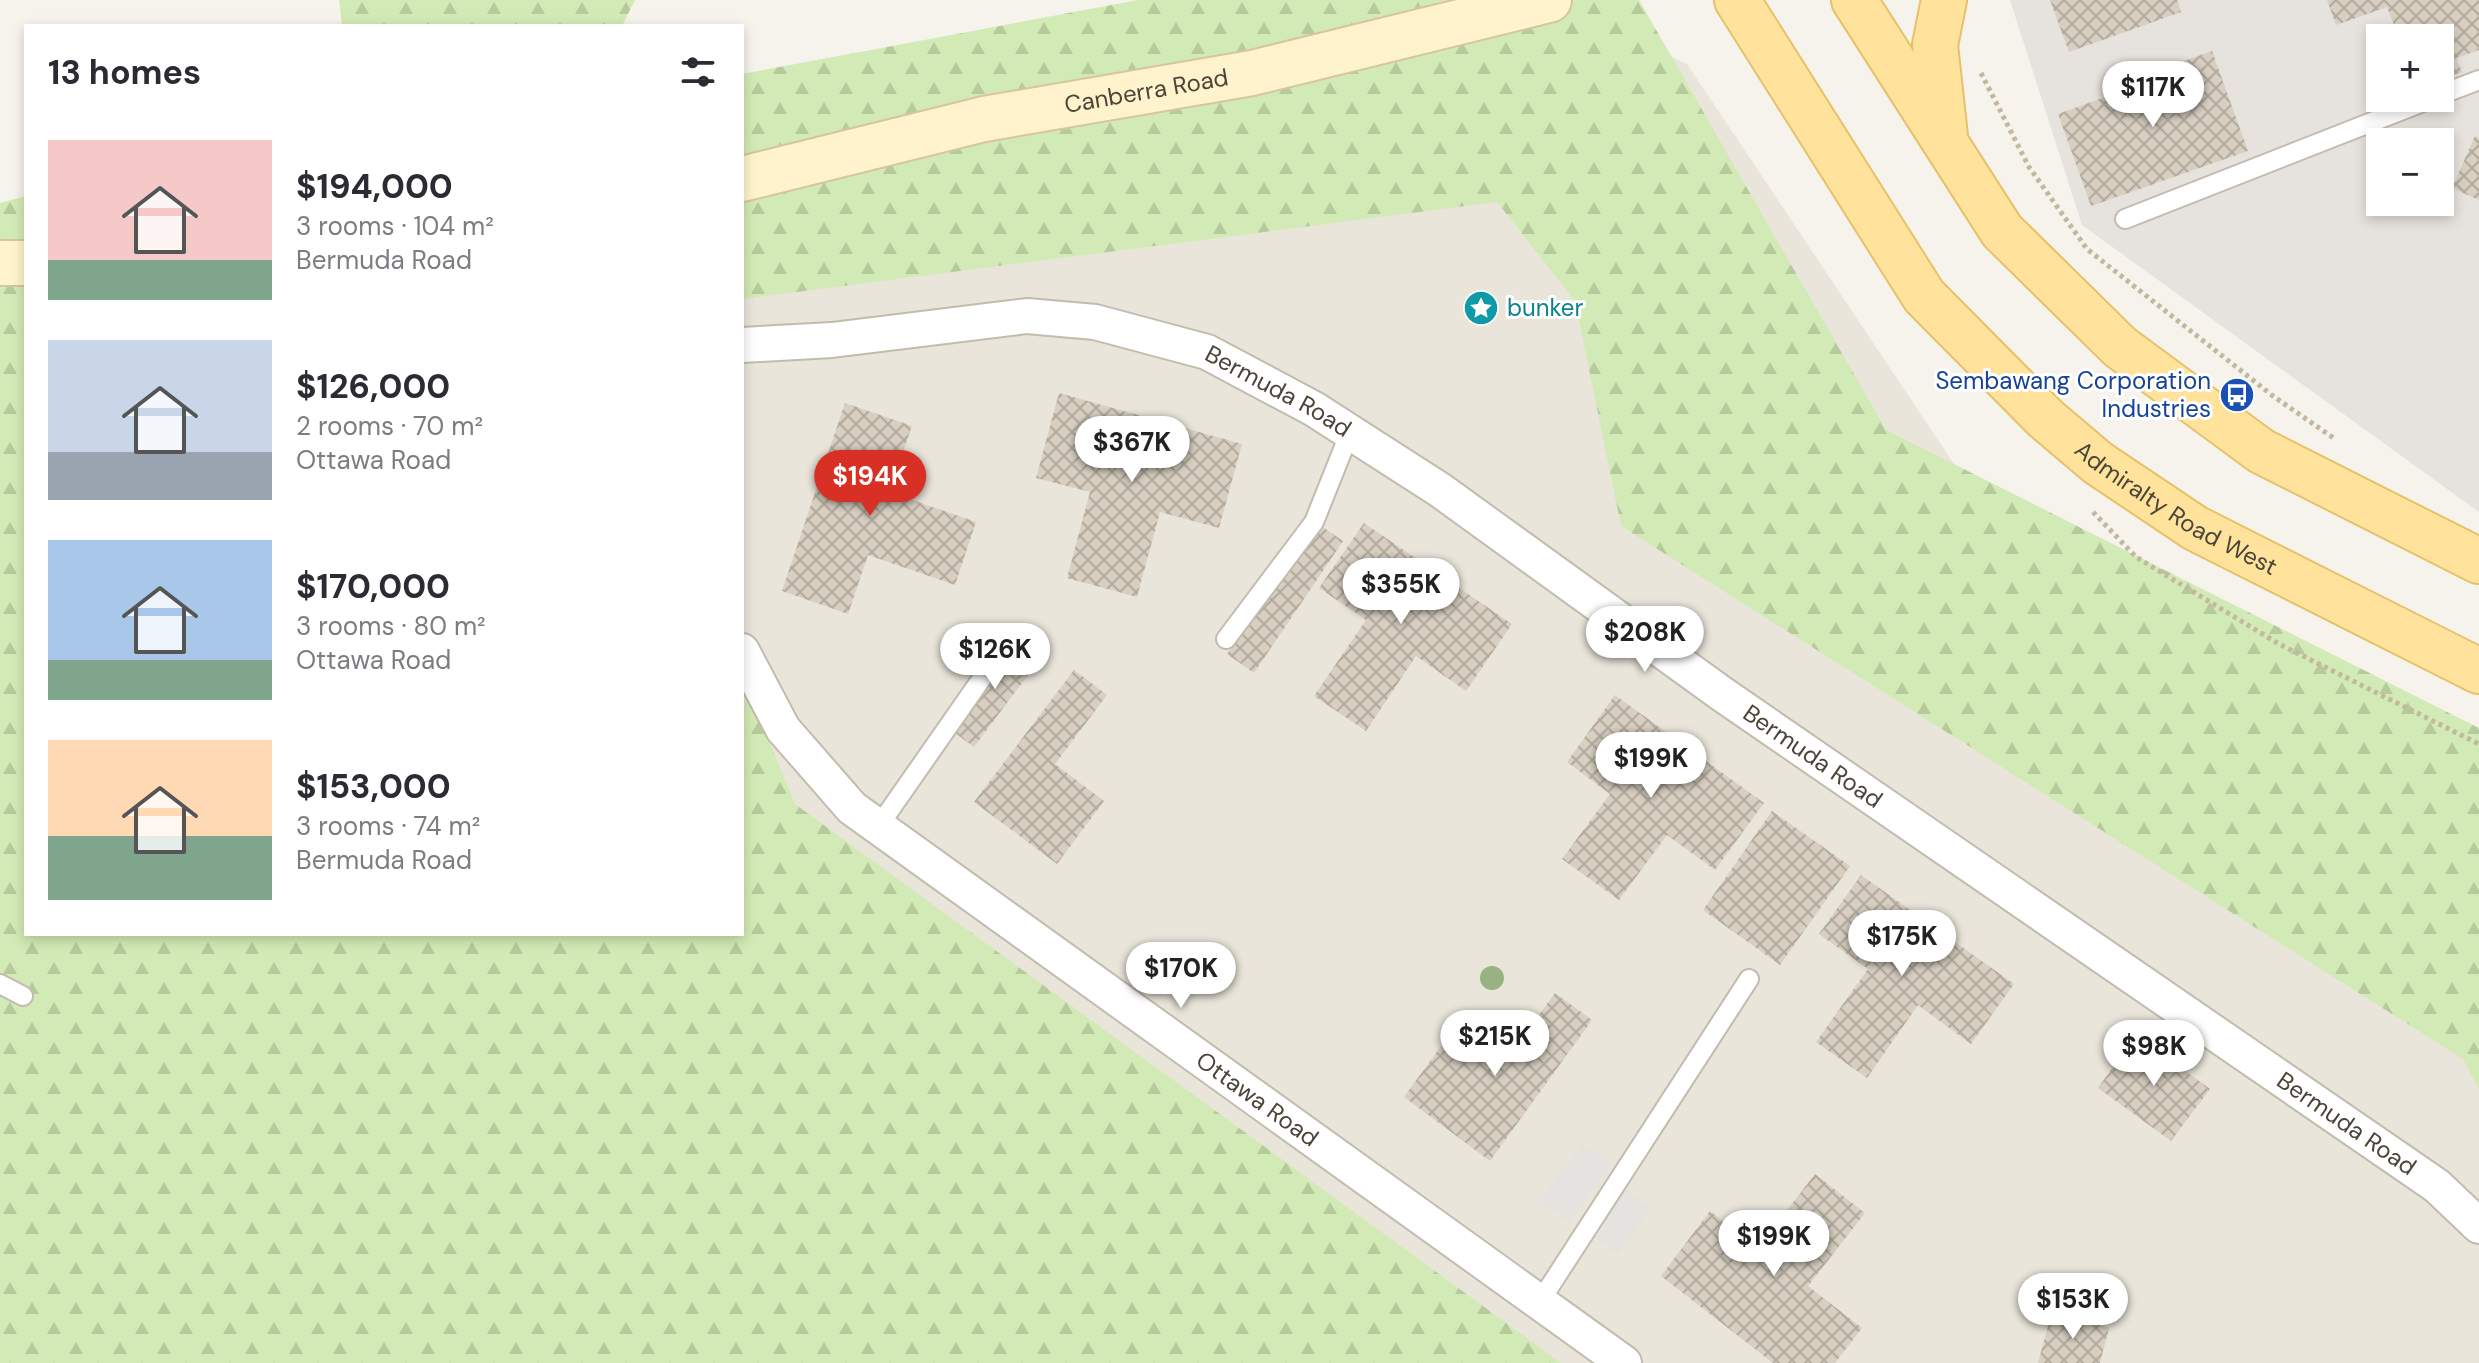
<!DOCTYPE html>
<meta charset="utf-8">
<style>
:root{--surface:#fff;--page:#f2f2f3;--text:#2b2b33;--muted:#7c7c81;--accent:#d93025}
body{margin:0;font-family:"DM Sans",sans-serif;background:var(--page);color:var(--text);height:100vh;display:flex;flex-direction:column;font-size:30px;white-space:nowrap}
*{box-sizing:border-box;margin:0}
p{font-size:26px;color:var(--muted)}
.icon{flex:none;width:44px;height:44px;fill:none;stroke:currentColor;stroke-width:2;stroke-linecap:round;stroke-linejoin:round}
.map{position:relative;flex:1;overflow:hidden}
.sheet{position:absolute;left:24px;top:24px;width:720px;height:912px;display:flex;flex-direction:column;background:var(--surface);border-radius:0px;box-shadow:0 4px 12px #0003}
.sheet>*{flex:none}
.buttons{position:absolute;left:2366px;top:24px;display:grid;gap:16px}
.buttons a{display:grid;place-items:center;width:88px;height:88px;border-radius:0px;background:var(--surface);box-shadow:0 4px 12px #0003;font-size:40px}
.price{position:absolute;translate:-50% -68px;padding:0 18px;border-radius:28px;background:#fff;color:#222;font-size:26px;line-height:52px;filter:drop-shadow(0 2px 4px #0008)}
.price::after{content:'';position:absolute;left:50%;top:48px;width:24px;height:18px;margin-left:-12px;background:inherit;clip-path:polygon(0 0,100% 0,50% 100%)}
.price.on{background:var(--accent);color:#fff}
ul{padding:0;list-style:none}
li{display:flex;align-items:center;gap:24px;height:200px;padding:0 24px}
li span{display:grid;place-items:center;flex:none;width:224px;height:160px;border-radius:0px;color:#555}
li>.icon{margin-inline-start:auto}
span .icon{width:96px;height:96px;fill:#fffc;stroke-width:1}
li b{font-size:34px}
h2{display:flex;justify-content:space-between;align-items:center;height:96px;padding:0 24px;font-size:34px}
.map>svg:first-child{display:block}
</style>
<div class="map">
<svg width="2479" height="1363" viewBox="0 0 2479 1363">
<defs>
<pattern id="forest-firs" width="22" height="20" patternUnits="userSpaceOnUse" patternTransform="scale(2)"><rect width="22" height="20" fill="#d2eab5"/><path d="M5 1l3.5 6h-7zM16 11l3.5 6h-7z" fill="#b6ca9c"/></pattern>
<pattern id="building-cross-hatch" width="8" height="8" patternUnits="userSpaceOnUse" patternTransform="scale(2)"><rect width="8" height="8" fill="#d8cfc1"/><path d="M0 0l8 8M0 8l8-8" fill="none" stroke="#b1aa9e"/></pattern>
</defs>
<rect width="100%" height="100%" fill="#f6f3ec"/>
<polygon fill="#eae5da" points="1634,40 1687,64 1960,473 2479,752 2479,1363 0,1363 0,369 26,367 26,934 742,934 742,251"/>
<path fill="#e6e2dd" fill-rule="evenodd" d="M2010,0h469v512l-397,-287zM2380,38h60v60h-60zM2380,142h60v60h-60z"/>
<g fill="url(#forest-firs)">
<polygon points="339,0 635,0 622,26 342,26"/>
<polygon points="1138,0 1639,0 1886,430 2479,728 2479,1089 2463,1059 1621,526 1575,301 1497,202 742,299 742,74"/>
<polygon points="26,196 26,934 742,934 742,675 795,804 1561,1363 0,1363 0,203"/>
</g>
<g fill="#e5e3e0">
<polygon points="1582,1143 1611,1165 1569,1222 1540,1200"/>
<polygon points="1624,1188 1652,1208 1618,1254 1590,1234"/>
</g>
<g fill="url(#building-cross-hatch)">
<polygon points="2050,0 2177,0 2181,12 2069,52"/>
<polygon points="2327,0 2479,0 2479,50 2456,58 2462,72 2440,80 2440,38 2399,38 2387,7 2336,25"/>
<polygon points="2212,51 2248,151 2091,206 2058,114 2108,96 2105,89"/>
<polygon points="2475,136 2479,138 2479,200 2452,188"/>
<polygon points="1059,393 1242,444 1219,528 1160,512 1137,597 1067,578 1090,492 1036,478"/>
<polygon points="845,403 912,426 889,492 976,522 955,585 868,555 848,614 782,591"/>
<polygon points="1317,523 1343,541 1254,673 1227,654"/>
<polygon points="1364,523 1512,624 1466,691 1416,656 1366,731 1314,696 1366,620 1319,588"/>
<polygon points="1016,635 1043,655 974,747 947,727"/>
<polygon points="1074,670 1107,695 1055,764 1104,801 1057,864 974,802"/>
<polygon points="1615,695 1764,803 1715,870 1667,835 1619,900 1562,859 1610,794 1567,762"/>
<polygon points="1772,811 1850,866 1780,965 1703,910"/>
<polygon points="1861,875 2014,984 1971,1044 1918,1005 1867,1078 1816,1042 1868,969 1819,934"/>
<polygon points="1555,993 1592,1020 1490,1161 1404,1097 1455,1027 1504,1063"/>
<polygon points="2136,1035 2210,1089 2171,1141 2098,1088"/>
<polygon points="1815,1174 1865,1213 1808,1286 1862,1328 1835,1363 1773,1363 1661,1276 1710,1211 1758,1248"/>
<polygon points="2052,1311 2109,1328 2100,1363 2038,1363"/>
</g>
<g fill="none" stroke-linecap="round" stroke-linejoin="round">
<g stroke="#c2bbae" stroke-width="22">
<g id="lane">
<polyline points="2440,95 2479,80"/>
<polyline points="2125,219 2433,98"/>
<polyline points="1226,639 1314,522 1350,432"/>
<polyline points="878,827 1003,648"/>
<polyline points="0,984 23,996"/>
<polyline points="1539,1303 1749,979"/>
</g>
</g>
<g stroke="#c2bbae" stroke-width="38">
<g id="street">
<path id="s1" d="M742,345l90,-5 195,-24 68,6 112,30 107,57 126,81 282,204 715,492 42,40"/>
<path id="s2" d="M742,651l41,78 69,79 772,555"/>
</g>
</g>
<g stroke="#d6c79b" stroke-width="48">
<g id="secondary">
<path id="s3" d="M742,179l242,-60 268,-46 297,-73"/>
<polyline points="0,263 26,263"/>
</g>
</g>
<g stroke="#e6c16a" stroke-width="48">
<g id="primary">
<path id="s4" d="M1737,0l187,296 121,122 53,45 97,65 284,143"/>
<polyline points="1854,0 2002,231 2120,347 2261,451 2479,561"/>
<polyline points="1944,0 1935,45 1945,136"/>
</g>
</g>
<g stroke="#c4b79f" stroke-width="5" stroke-dasharray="4 4" stroke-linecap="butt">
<polyline points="1981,73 2029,167 2087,249 2273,396 2335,439"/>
<polyline points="2093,512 2136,557 2279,644 2479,744"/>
</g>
<use href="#lane" stroke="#fff" stroke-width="18"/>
<use href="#street" stroke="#fff" stroke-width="34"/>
<use href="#secondary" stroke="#fff3cd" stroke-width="44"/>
<use href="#primary" stroke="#ffe39c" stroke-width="44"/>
</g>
<circle fill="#97b381" cx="1492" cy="978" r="12"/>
<defs>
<g id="sight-disc" transform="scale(1.8)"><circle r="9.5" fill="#0f9aa8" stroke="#fff"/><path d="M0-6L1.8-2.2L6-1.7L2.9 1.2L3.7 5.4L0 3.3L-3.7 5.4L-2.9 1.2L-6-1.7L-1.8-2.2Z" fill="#fff"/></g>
<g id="bus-disc" transform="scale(1.8)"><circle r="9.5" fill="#1a4fb4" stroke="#fff"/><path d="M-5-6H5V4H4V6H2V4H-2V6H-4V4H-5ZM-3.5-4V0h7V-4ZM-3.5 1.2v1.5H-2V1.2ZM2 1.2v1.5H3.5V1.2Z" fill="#fff"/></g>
</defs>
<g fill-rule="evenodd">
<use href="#sight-disc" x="1481" y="308"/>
<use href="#bus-disc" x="2237" y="395"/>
</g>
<g text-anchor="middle" stroke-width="6" stroke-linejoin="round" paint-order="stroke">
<g font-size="24" fill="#4b4439" stroke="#fff">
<text dy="8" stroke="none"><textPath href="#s3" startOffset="414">Canberra Road</textPath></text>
<text dy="8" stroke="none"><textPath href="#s1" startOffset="552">Bermuda Road</textPath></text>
<text dy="8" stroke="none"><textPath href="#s4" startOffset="682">Admiralty Road West</textPath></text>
<text dy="8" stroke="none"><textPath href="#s1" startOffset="1200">Bermuda Road</textPath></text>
<text dy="8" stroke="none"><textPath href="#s2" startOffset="692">Ottawa Road</textPath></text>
<text dy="8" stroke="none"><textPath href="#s1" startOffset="1848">Bermuda Road</textPath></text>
</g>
<g font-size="24" fill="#0d838f" stroke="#fff" text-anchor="start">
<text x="1507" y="316">bunker</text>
</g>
<g font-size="24" fill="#164399" stroke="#fff" text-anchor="end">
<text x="2211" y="389">Sembawang Corporation<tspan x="2211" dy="28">Industries</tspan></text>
</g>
</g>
</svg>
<div class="buttons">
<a>+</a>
<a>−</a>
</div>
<b class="price" style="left:2153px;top:129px">$117K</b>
<b class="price" style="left:1132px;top:484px">$367K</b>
<b class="price on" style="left:870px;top:518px">$194K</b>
<b class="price" style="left:1401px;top:626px">$355K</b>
<b class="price" style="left:1645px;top:674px">$208K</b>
<b class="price" style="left:995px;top:691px">$126K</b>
<b class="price" style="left:1651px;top:800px">$199K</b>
<b class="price" style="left:1902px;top:978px">$175K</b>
<b class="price" style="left:1181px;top:1010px">$170K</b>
<b class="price" style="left:1495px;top:1078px">$215K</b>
<b class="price" style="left:2154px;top:1088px">$98K</b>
<b class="price" style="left:1774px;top:1278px">$199K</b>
<b class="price" style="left:2073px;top:1341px">$153K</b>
<section class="sheet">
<h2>13 homes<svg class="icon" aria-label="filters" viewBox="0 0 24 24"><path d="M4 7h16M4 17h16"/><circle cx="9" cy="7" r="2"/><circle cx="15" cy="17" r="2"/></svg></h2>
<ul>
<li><span style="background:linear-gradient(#f6c9c9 75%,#7fa58c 0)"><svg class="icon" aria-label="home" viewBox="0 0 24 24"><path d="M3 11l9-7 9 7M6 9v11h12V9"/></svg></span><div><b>$194,000</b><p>3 rooms · 104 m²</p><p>Bermuda Road</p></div></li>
<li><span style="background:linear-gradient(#c9d6e8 70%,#9aa5b1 0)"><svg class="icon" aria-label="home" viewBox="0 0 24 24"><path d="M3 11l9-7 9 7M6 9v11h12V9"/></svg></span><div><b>$126,000</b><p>2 rooms · 70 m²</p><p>Ottawa Road</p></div></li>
<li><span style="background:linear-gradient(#a9c7e8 75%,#7fa58c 0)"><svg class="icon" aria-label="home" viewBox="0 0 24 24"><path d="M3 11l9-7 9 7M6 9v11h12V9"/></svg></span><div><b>$170,000</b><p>3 rooms · 80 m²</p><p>Ottawa Road</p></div></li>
<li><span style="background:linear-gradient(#ffd9b3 60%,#7fa58c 0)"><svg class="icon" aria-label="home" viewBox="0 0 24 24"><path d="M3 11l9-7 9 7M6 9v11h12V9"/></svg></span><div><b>$153,000</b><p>3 rooms · 74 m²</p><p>Bermuda Road</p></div></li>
</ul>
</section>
</div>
